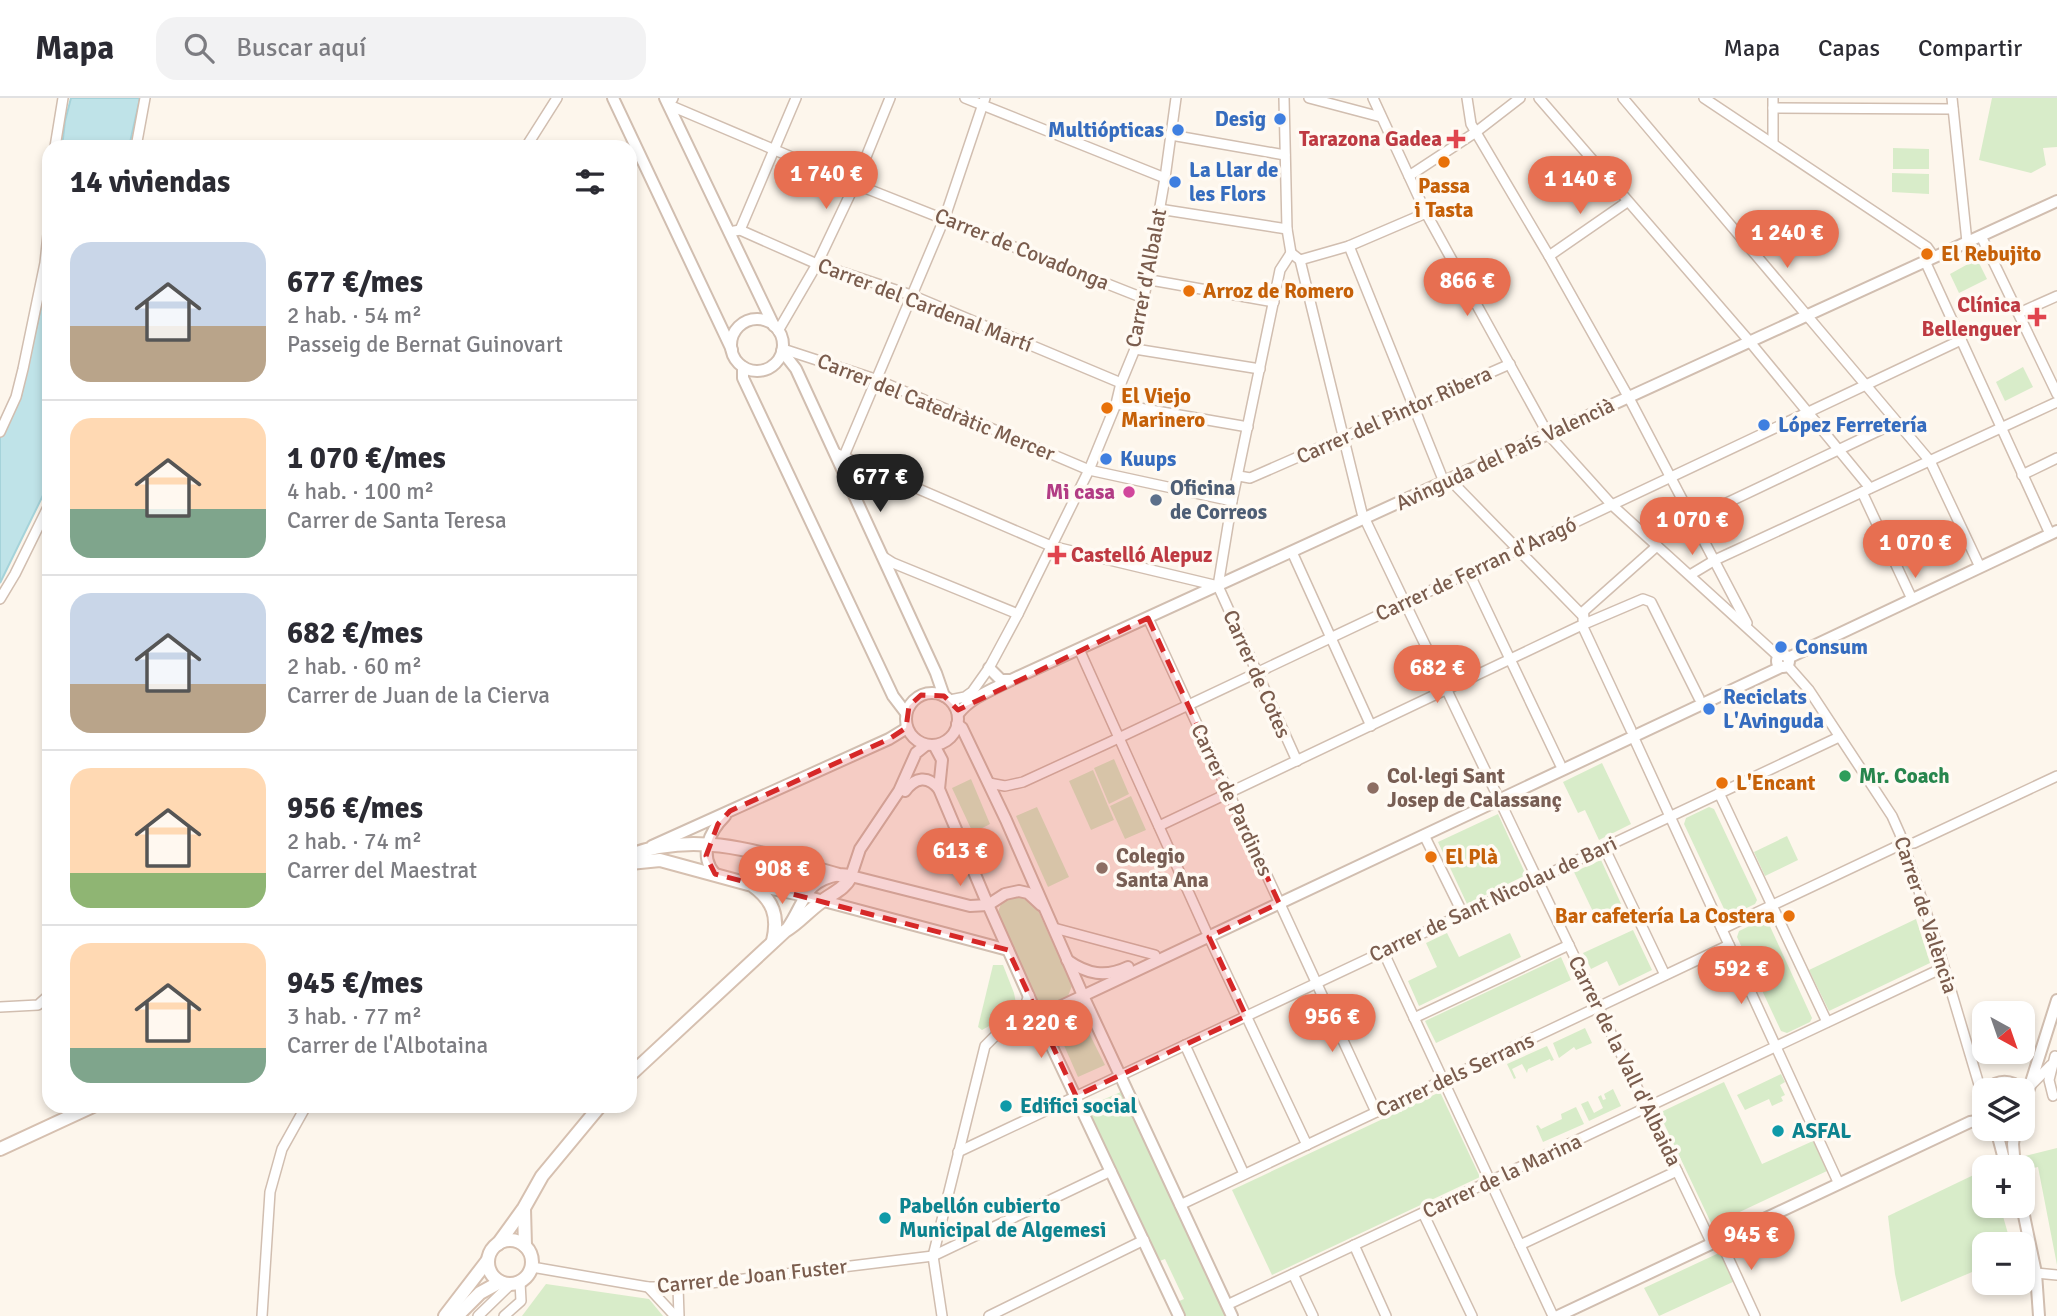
<!DOCTYPE html>
<html lang="es">
<meta charset="utf-8">
<style>
:root{--surface:#fff;--page:#f2f2f3;--text:#2b2b33;--muted:#7c7c81;--line:#e1e1e2;--accent:#e76f51}
body{margin:0;font-family:Signika,sans-serif;background:var(--page);color:var(--text);height:100vh;display:flex;flex-direction:column;font-size:26px;white-space:nowrap}
*{box-sizing:border-box;margin:0}
p{font-size:23px;color:var(--muted)}
.icon{flex:none;width:38px;height:38px;fill:none;stroke:currentColor;stroke-width:2;stroke-linecap:round;stroke-linejoin:round}
.map{position:relative;flex:1;overflow:hidden}
.details{position:absolute;left:42px;top:42px;width:595px;height:973px;display:flex;flex-direction:column;background:var(--surface);border-radius:21px;box-shadow:0 4px 10px #0003}
.details>*{flex:none}
.needle{width:46px;rotate:140deg}
.buttons{position:absolute;left:1972px;top:903px;display:grid;gap:14px}
.buttons a{display:grid;place-items:center;width:63px;height:63px;border-radius:14px;background:var(--surface);box-shadow:0 4px 10px #0003;font-size:35px}
.price{position:absolute;translate:-50% -60px;padding:0 16px;border-radius:24px;background:var(--accent);color:#fff;font-size:23px;line-height:46px;filter:drop-shadow(0 2px 4px #0008)}
.price::after{content:'';position:absolute;left:50%;top:42px;width:21px;height:16px;margin-left:-10px;background:inherit;clip-path:polygon(0 0,100% 0,50% 100%)}
.price.on{background:#222;color:#fff}
ul{padding:0;list-style:none}
li{display:flex;align-items:center;gap:21px;height:175px;padding:0 28px}
li+li{border-top:2px solid var(--line)}
li span{display:grid;place-items:center;flex:none;width:196px;height:140px;border-radius:21px;color:#555}
li>.icon{margin-inline-start:auto}
span .icon{width:84px;height:84px;fill:#fffc;stroke-width:1}
li b{font-size:30px}
h2{display:flex;justify-content:space-between;align-items:center;height:84px;padding:0 28px;font-size:30px}
header{display:flex;align-items:center;gap:42px;box-sizing:border-box;height:98px;padding:0 35px;background:var(--surface);border-bottom:2px solid var(--line)}
header strong{font-size:33px}
nav{display:flex;gap:38px;margin-inline-start:auto;font-size:24px}
.search{width:490px;height:63px;background:var(--page);display:flex;align-items:center;gap:18px;box-sizing:border-box;padding:0 24px;border-radius:21px;color:var(--muted);font-size:26px}
.map>svg:first-child{display:block}
</style>
<header>
<strong>Mapa</strong>
<div class="search"><svg class="icon" aria-label="search" viewBox="0 0 24 24"><circle cx="10" cy="10" r="6"/><path d="M15 15l6 6"/></svg>Buscar aquí</div>
<nav><a>Mapa</a><a>Capas</a><a>Compartir</a></nav>
</header>
<div class="map">
<svg width="2057" height="1218" viewBox="0 0 2057 1218">
<rect width="100%" height="100%" fill="#fdf6ec"/>
<g fill="#d8ecc9">
<polygon points="1992,0 2057,0 2057,49 2043,50 2046,67 2031,75 1979,62"/>
<polygon points="1893,50 1929,51 1929,71 1893,71"/>
<polygon points="1892,75 1929,76 1929,96 1892,94"/>
<polygon points="1977,161 1987,181 1959,195 1950,176"/>
<polygon points="2023,269 2033,289 2005,303 1996,284"/>
<polygon points="1114,661 1129,696 1109,706 1094,670"/>
<polygon points="1602,665 1631,726 1599,742 1585,712 1578,715 1563,684"/>
<polygon points="1093,672 1114,722 1091,732 1069,683"/>
<polygon points="971,681 990,726 973,735 952,690"/>
<polygon points="1131,698 1146,732 1125,741 1110,708"/>
<polygon points="1037,709 1069,779 1048,789 1016,718"/>
<polygon points="1709,709 1714,711 1757,802 1755,806 1732,817 1726,815 1684,726 1686,720"/>
<polygon points="1498,716 1526,777 1467,806 1438,744"/>
<polygon points="1787,738 1798,762 1765,778 1754,754"/>
<polygon points="1601,762 1623,810 1597,822 1574,774"/>
<path d="M1019,798l11,5 7,7 35,78 -4,10c-12,6 -22,12 -34,2l-37,-83 5,-14z"/>
<polygon points="1916,821 1930,865 1829,913 1809,872"/>
<polygon points="1762,822 1768,824 1812,920 1810,924 1787,935 1781,933 1737,839 1739,833"/>
<polygon points="1633,832 1652,872 1619,888 1607,863 1591,871 1583,855"/>
<polygon points="1447,835 1459,859 1510,835 1521,859 1419,908 1408,883 1437,869 1426,845"/>
<polygon points="1561,859 1571,882 1436,945 1425,923"/>
<polygon points="993,867 1003,867 1014,895 1016,905 1007,918 982,932 978,929"/>
<polygon points="1079,915 1105,967 1078,979 1055,927"/>
<polygon points="1585,930 1592,945 1576,952 1574,949 1559,960 1553,945"/>
<polygon points="1547,948 1554,962 1551,963 1550,961 1528,971 1527,975 1522,966 1512,971 1516,980 1514,981 1507,966"/>
<polygon points="1781,976 1785,984 1780,987 1785,997 1781,999 1783,1003 1772,1008 1769,1001 1745,1012 1737,997"/>
<polygon points="1724,984 1762,1066 1813,1043 1827,1073 1712,1127 1659,1015"/>
<polygon points="1613,991 1621,1008 1589,1023 1581,1006 1588,1003 1594,1015 1603,1010 1598,999 1601,997 1603,1002 1606,1001 1604,996"/>
<polygon points="1123,993 1230,1218 1184,1218 1177,1204 1184,1201 1165,1161 1157,1164 1084,1010"/>
<polygon points="1440,994 1480,1079 1272,1177 1232,1092"/>
<polygon points="1576,1009 1584,1026 1543,1044 1536,1028 1538,1027 1541,1031 1562,1021 1561,1016"/>
<polygon points="2057,1050 2057,1167 2038,1069 2028,1071 2025,1058"/>
<polygon points="1984,1072 1984,1108 2000,1108 2011,1146 1984,1146 1984,1169 1901,1204 1895,1176 1888,1118"/>
<polygon points="1721,1154 1735,1183 1659,1218 1644,1190"/>
<polygon points="546,1186 649,1201 663,1218 522,1218"/>
</g>
<g fill="#bfe3e8" stroke="#a5d3da" stroke-width="2">
<polygon points="71,0 140,0 129,49 62,49 65,23"/>
<polygon points="49,172 49,385 0,485 0,339 21,299"/>
</g>
<g fill="none" stroke-linecap="round" stroke-linejoin="round">
<g stroke="#d1beb0" stroke-width="12">
<g id="minor">
<polyline points="673,0 669,7 855,86 1143,200"/>
<polyline points="965,0 1165,80"/>
<polyline points="1284,0 1287,131 1291,155"/>
<polyline points="1309,0 1381,19"/>
<polyline points="1373,0 1426,115 1548,336 1612,407 1778,558"/>
<polyline points="1467,0 1471,26 1549,158 1629,300 1747,525"/>
<polyline points="1539,0 1750,244 1870,390"/>
<polyline points="1623,0 1930,363 1980,469"/>
<polyline points="1704,0 1927,149 1934,159"/>
<polyline points="1952,0 1967,144"/>
<polyline points="1773,10 1953,11"/>
<polyline points="1171,37 1285,57"/>
<polyline points="1773,45 1773,0"/>
<polyline points="55,49 63,0"/>
<polyline points="136,49 145,0"/>
<polyline points="526,49 557,0"/>
<polyline points="1409,78 1476,34 1520,0"/>
<polyline points="1159,111 1287,131"/>
<polyline points="740,132 796,0"/>
<polyline points="729,134 740,132 817,166 911,197 1121,285"/>
<polyline points="1981,138 2057,296"/>
<polyline points="1349,148 1444,384"/>
<polyline points="1291,155 1300,162 1362,415 1712,1146"/>
<polyline points="1549,158 1627,104"/>
<polyline points="1300,162 1349,148 1426,115"/>
<polyline points="1925,163 2050,436"/>
<polyline points="1145,181 1274,204"/>
<polyline points="2019,215 2057,198"/>
<polyline points="778,233 817,166 855,86 890,0"/>
<polyline points="783,251 875,281 1089,372 1232,403"/>
<polyline points="1135,251 1260,271"/>
<polyline points="1116,306 1248,329"/>
<polyline points="0,334 16,299 23,271 45,165 49,127"/>
<polyline points="835,355 1051,448 1218,488"/>
<polyline points="844,358 945,119 985,0"/>
<polyline points="2022,377 2057,360"/>
<polyline points="1239,378 1250,380 1510,266"/>
<polyline points="1453,380 1457,389 1584,519"/>
<polyline points="1862,394 1912,501"/>
<polyline points="1693,421 1897,324"/>
<polyline points="1292,454 1371,628"/>
<polyline points="882,458 893,465 1018,516"/>
<polyline points="1469,475 1560,666"/>
<polyline points="1690,477 1715,462 2057,304"/>
<polyline points="1218,488 1232,403 1280,172 1291,155"/>
<polyline points="1218,488 1297,663"/>
<polyline points="0,501 15,476 49,407"/>
<polyline points="1148,520 1376,1014"/>
<polyline points="1583,522 1584,513 1657,448"/>
<polyline points="1582,527 1631,632"/>
<polyline points="1079,551 1206,833"/>
<polyline points="1787,567 1809,592 1892,718 1900,736 1941,859 1983,1000"/>
<polyline points="950,602 965,599 972,594 989,570 1018,516 1089,372 1116,306 1121,285 1135,251 1165,80 1176,0"/>
<polyline points="1633,638 1839,1086"/>
<polyline points="989,685 1005,688 1023,684 1108,645 1961,242"/>
<polyline points="1719,695 1827,924"/>
<polyline points="1159,728 1582,527 1643,501 1651,504 1699,600"/>
<polyline points="1424,737 1463,816"/>
<polyline points="1604,749 1665,877"/>
<polyline points="1054,830 1155,857"/>
<polyline points="1722,831 1904,745 1914,745 2057,678"/>
<polyline points="1209,839 1307,1047"/>
<polyline points="1383,853 1553,1218"/>
<polyline points="0,909 38,907 49,897"/>
<polyline points="1414,920 1569,847"/>
<polyline points="1008,931 1025,908 1029,897"/>
<polyline points="1185,947 1244,1076"/>
<polyline points="2030,988 2051,967"/>
<polyline points="2053,998 2049,982 2055,958"/>
<polyline points="958,1054 1839,639"/>
<polyline points="1180,1107 1729,847"/>
<polyline points="1423,1115 1472,1218"/>
<polyline points="1720,1142 1755,1218"/>
<polyline points="1354,1147 1386,1218"/>
<polyline points="1520,1147 1677,1073"/>
<polyline points="532,1169 648,1189 678,1189 933,1158 1111,1073"/>
<polyline points="2036,1175 2057,1177"/>
<polyline points="1293,1176 1313,1218"/>
<polyline points="648,1189 675,1218"/>
<polyline points="678,1189 679,1218"/>
<polyline points="1227,1207 1934,874 1945,872"/>
<polyline points="262,1218 270,1094 282,1051 306,1008"/>
<polyline points="478,1218 511,1186"/>
<polyline points="504,1218 521,1203 520,1184"/>
<polyline points="942,1218 933,1158 985,948 997,936 1038,919"/>
<polyline points="989,1218 1144,1142"/>
</g>
</g>
<g stroke="#d1beb0" stroke-width="14">
<g id="tertiary">
<polyline points="613,0 732,252"/>
<polyline points="665,0 774,228"/>
<circle cx="757" cy="247" r="26"/>
<polyline points="782,253 796,271 936,575 944,598"/>
<polyline points="743,269 743,280 893,598 906,615"/>
<circle cx="1783" cy="563" r="6"/>
<polyline points="1788,560 2057,433"/>
<polyline points="989,570 1001,582 1011,582"/>
<circle cx="932" cy="621" r="26"/>
<path d="M958,616c13,-17 34,-24 53,-34l1046,-479"/>
<polyline points="957,626 962,630 1006,722 1085,902 1232,1218"/>
<polyline points="926,647 916,655 899,693 860,751 851,778 970,808 988,807 1005,796 1019,793 1028,795 1041,807"/>
<polyline points="934,647 942,662 939,691 985,800 1043,930 1179,1218"/>
<path d="M905,693c10,-14 23,-16 34,-2"/>
<polyline points="652,748 889,641 907,630"/>
<path d="M715,776c-17,-19 -5,-43 10,-58"/>
<polyline points="753,787 805,798 1008,852"/>
<path d="M788,829c17,-25 16,-46 51,-52"/>
<path d="M1067,862c20,14 38,18 61,7"/>
<polyline points="1038,919 1781,569"/>
<path d="M1987,992c11,-11 24,-11 35,0"/>
<polyline points="1984,996 1982,1004 1984,1015"/>
<polyline points="2026,1000 2057,902"/>
<polyline points="2023,1018 2027,1005 2024,995"/>
<polyline points="1996,1031 2006,1069"/>
<polyline points="2015,1069 2013,1046 2015,1031"/>
<polyline points="2022,1108 2036,1175 2039,1218"/>
<polyline points="1558,1218 1970,1024 1984,1022"/>
</g>
</g>
<g stroke="#d6c0b0" stroke-width="16">
<g id="secondary">
<path d="M630,757c72,-27 139,1 209,20l12,1c-7,14 -19,17 -30,26 -13,9 -22,21 -36,29l-155,144"/>
<path d="M630,765l30,-3 92,25c21,15 27,31 21,56"/>
<polyline points="0,1051 93,1008"/>
<polyline points="524,1111 525,1148"/>
<circle cx="510" cy="1164" r="22"/>
<polyline points="498,1146 524,1110 542,1078 600,1008"/>
<polyline points="445,1218 488,1162"/>
<polyline points="457,1218 480,1195 500,1184"/>
</g>
</g>
<use href="#minor" stroke="#fff" stroke-width="9"/>
<use href="#tertiary" stroke="#fff" stroke-width="10"/>
<use href="#secondary" stroke="#fff" stroke-width="12"/>
</g>
<path fill="#d62828" fill-opacity="0.2" stroke="#d62828" stroke-width="5" stroke-dasharray="14 9" stroke-linejoin="round" d="M1148,520l131,285 -70,34 37,79 -170,80 -68,-146 -293,-76 -9,-18 12,-32 12,-13 159,-72 17,-11 3,-22 12,-11 23,1 14,14z"/>
<g fill="#3f7fe0" stroke="#fffaf3" stroke-width="2.5">
<circle cx="1280" cy="21" r="7"/>
<circle cx="1178" cy="32" r="7"/>
<circle cx="1175" cy="84" r="7"/>
<circle cx="1764" cy="327" r="7"/>
<circle cx="1106" cy="361" r="7"/>
<circle cx="1781" cy="549" r="7"/>
<circle cx="1709" cy="611" r="7"/>
</g>
<g fill="#e0444e" stroke="#fffaf3" stroke-width="2.5">
<path d="M1452.5 30.5h7v7h7v7h-7v7h-7v-7h-7v-7h7z"/>
<path d="M2033.5 208.5h7v7h7v7h-7v7h-7v-7h-7v-7h7z"/>
<path d="M1053.5 446.5h7v7h7v7h-7v7h-7v-7h-7v-7h7z"/>
</g>
<g fill="#e8710a" stroke="#fffaf3" stroke-width="2.5">
<circle cx="1444" cy="64" r="7"/>
<circle cx="1927" cy="156" r="7"/>
<circle cx="1189" cy="193" r="7"/>
<circle cx="1107" cy="310" r="7"/>
<circle cx="1722" cy="685" r="7"/>
<circle cx="1431" cy="759" r="7"/>
<circle cx="1789" cy="818" r="7"/>
</g>
<circle fill="#d1479c" stroke="#fffaf3" stroke-width="2.5" cx="1129" cy="394" r="7"/>
<circle fill="#5c6f8a" stroke="#fffaf3" stroke-width="2.5" cx="1156" cy="402" r="7"/>
<circle fill="#2e9e5b" stroke="#fffaf3" stroke-width="2.5" cx="1845" cy="678" r="7"/>
<g fill="#8d6e63" stroke="#fffaf3" stroke-width="2.5">
<circle cx="1373" cy="690" r="7"/>
<circle cx="1102" cy="770" r="7"/>
</g>
<g fill="#0f9aa8" stroke="#fffaf3" stroke-width="2.5">
<circle cx="1006" cy="1008" r="7"/>
<circle cx="1778" cy="1033" r="7"/>
<circle cx="885" cy="1120" r="7"/>
</g>
<g text-anchor="middle" stroke-width="7" stroke-linejoin="round" paint-order="stroke">
<g font-size="21" font-weight="bold" fill="#366cbe" stroke="#fffaf3" text-anchor="start">
<text x="1266" y="28" text-anchor="end">Desig</text>
<text x="1164" y="39" text-anchor="end">Multiópticas</text>
<text x="1189" y="79">La Llar de<tspan x="1189" dy="24">les Flors</tspan></text>
<text x="1778" y="334">López Ferretería</text>
<text x="1120" y="368">Kuups</text>
<text x="1795" y="556">Consum</text>
<text x="1723" y="606">Reciclats<tspan x="1723" dy="24">L'Avinguda</tspan></text>
</g>
<g font-size="21" font-weight="bold" fill="#be3a42" stroke="#fffaf3" text-anchor="end">
<text x="1442" y="48">Tarazona Gadea</text>
<text x="2021" y="214">Clínica<tspan x="2021" dy="24">Bellenguer</tspan></text>
<text x="1071" y="464" text-anchor="start">Castelló Alepuz</text>
</g>
<g font-size="21" font-weight="bold" fill="#c56008" stroke="#fffaf3" text-anchor="start">
<text x="1444" y="95" text-anchor="middle">Passa<tspan x="1444" dy="24">i Tasta</tspan></text>
<text x="1941" y="163">El Rebujito</text>
<text x="1203" y="200">Arroz de Romero</text>
<text x="1121" y="305">El Viejo<tspan x="1121" dy="24">Marinero</tspan></text>
<text x="1736" y="692">L'Encant</text>
<text x="1445" y="766">El Plà</text>
<text x="1775" y="825" text-anchor="end">Bar cafetería La Costera</text>
</g>
<g font-size="21" fill="#7a5c4d" stroke="#fffaf3">
<text transform="translate(1022 151) rotate(22)" y="7">Carrer de Covadonga</text>
<text transform="translate(1146 180) rotate(-79)" y="7">Carrer d'Albalat</text>
<text transform="translate(925 207) rotate(21)" y="7">Carrer del Cardenal Martí</text>
<text transform="translate(936 309) rotate(22)" y="7">Carrer del Catedràtic Mercer</text>
<text transform="translate(1394 317) rotate(-24)" y="7">Carrer del Pintor Ribera</text>
<text transform="translate(1505 356) rotate(-25)" y="7">Avinguda del País Valencià</text>
<text transform="translate(1476 471) rotate(-25)" y="7">Carrer de Ferran d'Aragó</text>
<text transform="translate(1257 576) rotate(66)" y="7">Carrer de Cotes</text>
<text transform="translate(1232 702) rotate(65)" y="7">Carrer de Pardines</text>
<text transform="translate(1493 801) rotate(-25)" y="7">Carrer de Sant Nicolau de Bari</text>
<text transform="translate(1926 817) rotate(72)" y="7">Carrer de València</text>
<text transform="translate(1625 963) rotate(64)" y="7">Carrer de la Vall d'Albaida</text>
<text transform="translate(1455 977) rotate(-25)" y="7">Carrer dels Serrans</text>
<text transform="translate(1502 1078) rotate(-25)" y="7">Carrer de la Marina</text>
<text transform="translate(752 1178) rotate(-6)" y="7">Carrer de Joan Fuster</text>
</g>
<g font-size="21" font-weight="bold" fill="#4e5e75" stroke="#fffaf3" text-anchor="start">
<text x="1170" y="397">Oficina<tspan x="1170" dy="24">de Correos</tspan></text>
</g>
<g font-size="21" font-weight="bold" fill="#b23c85" stroke="#fffaf3" text-anchor="end">
<text x="1115" y="401">Mi casa</text>
</g>
<g font-size="21" font-weight="bold" fill="#785e54" stroke="#fffaf3" text-anchor="start">
<text x="1387" y="685">Col·legi Sant<tspan x="1387" dy="24">Josep de Calassanç</tspan></text>
<text x="1116" y="765">Colegio<tspan x="1116" dy="24">Santa Ana</tspan></text>
</g>
<g font-size="21" font-weight="bold" fill="#27864d" stroke="#fffaf3" text-anchor="start">
<text x="1859" y="685">Mr. Coach</text>
</g>
<g font-size="21" font-weight="bold" fill="#0d838f" stroke="#fffaf3" text-anchor="start">
<text x="1020" y="1015">Edifici social</text>
<text x="1792" y="1040">ASFAL</text>
<text x="899" y="1115">Pabellón cubierto<tspan x="899" dy="24">Municipal de Algemesi</tspan></text>
</g>
</g>
</svg>
<div class="buttons">
<a><svg class="needle" viewBox="-14 -14 28 28"><path d="M0-13l5 13h-10z" fill="#e53935"/><path d="M0 13l5-13h-10z" fill="#7c7c81"/></svg></a>
<a><svg class="icon" aria-label="layers" viewBox="0 0 24 24"><path d="M12 4l9 5-9 5-9-5zM3 14l9 5 9-5"/></svg></a>
<a>+</a>
<a>−</a>
</div>
<b class="price" style="left:826px;top:113px">1 740 €</b>
<b class="price" style="left:1580px;top:118px">1 140 €</b>
<b class="price" style="left:1787px;top:172px">1 240 €</b>
<b class="price" style="left:1467px;top:220px">866 €</b>
<b class="price on" style="left:880px;top:416px">677 €</b>
<b class="price" style="left:1692px;top:459px">1 070 €</b>
<b class="price" style="left:1915px;top:482px">1 070 €</b>
<b class="price" style="left:1437px;top:607px">682 €</b>
<b class="price" style="left:960px;top:790px">613 €</b>
<b class="price" style="left:782px;top:808px">908 €</b>
<b class="price" style="left:1741px;top:908px">592 €</b>
<b class="price" style="left:1332px;top:956px">956 €</b>
<b class="price" style="left:1041px;top:962px">1 220 €</b>
<b class="price" style="left:1751px;top:1174px">945 €</b>
<section class="details">
<h2>14 viviendas<svg class="icon" aria-label="filters" viewBox="0 0 24 24"><path d="M4 7h16M4 17h16"/><circle cx="9" cy="7" r="2"/><circle cx="15" cy="17" r="2"/></svg></h2>
<ul>
<li><span style="background:linear-gradient(#c9d6e8 60%,#b9a48a 0)"><svg class="icon" aria-label="home" viewBox="0 0 24 24"><path d="M3 11l9-7 9 7M6 9v11h12V9"/></svg></span><div><b>677 €/mes</b><p>2 hab. · 54 m²</p><p>Passeig de Bernat Guinovart</p></div></li>
<li><span style="background:linear-gradient(#ffd9b3 65%,#7fa58c 0)"><svg class="icon" aria-label="home" viewBox="0 0 24 24"><path d="M3 11l9-7 9 7M6 9v11h12V9"/></svg></span><div><b>1 070 €/mes</b><p>4 hab. · 100 m²</p><p>Carrer de Santa Teresa</p></div></li>
<li><span style="background:linear-gradient(#c9d6e8 65%,#b9a48a 0)"><svg class="icon" aria-label="home" viewBox="0 0 24 24"><path d="M3 11l9-7 9 7M6 9v11h12V9"/></svg></span><div><b>682 €/mes</b><p>2 hab. · 60 m²</p><p>Carrer de Juan de la Cierva</p></div></li>
<li><span style="background:linear-gradient(#ffd9b3 75%,#8fb573 0)"><svg class="icon" aria-label="home" viewBox="0 0 24 24"><path d="M3 11l9-7 9 7M6 9v11h12V9"/></svg></span><div><b>956 €/mes</b><p>2 hab. · 74 m²</p><p>Carrer del Maestrat</p></div></li>
<li><span style="background:linear-gradient(#ffd9b3 75%,#7fa58c 0)"><svg class="icon" aria-label="home" viewBox="0 0 24 24"><path d="M3 11l9-7 9 7M6 9v11h12V9"/></svg></span><div><b>945 €/mes</b><p>3 hab. · 77 m²</p><p>Carrer de l'Albotaina</p></div></li>
</ul>
</section>
</div>
